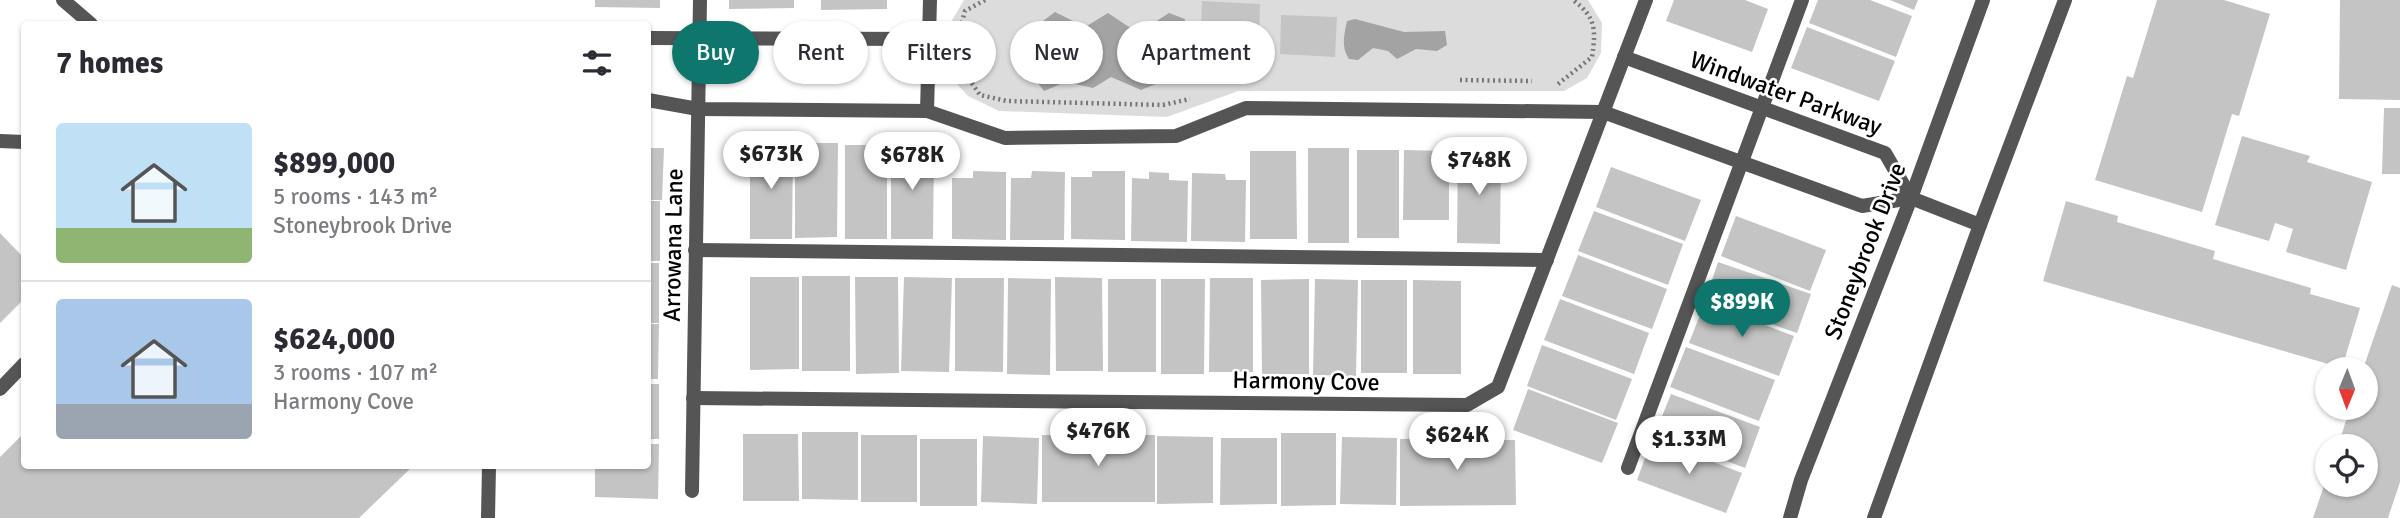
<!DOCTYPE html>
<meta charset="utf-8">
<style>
:root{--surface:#fff;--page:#f2f2f3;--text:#2b2b33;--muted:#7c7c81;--line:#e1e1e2;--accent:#0f766e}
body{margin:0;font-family:Signika,sans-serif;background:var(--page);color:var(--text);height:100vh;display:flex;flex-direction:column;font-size:26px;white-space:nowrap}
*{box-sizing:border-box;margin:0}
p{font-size:23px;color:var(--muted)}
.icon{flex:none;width:38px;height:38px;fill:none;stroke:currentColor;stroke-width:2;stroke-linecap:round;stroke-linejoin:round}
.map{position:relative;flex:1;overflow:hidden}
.side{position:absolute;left:21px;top:21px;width:630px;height:448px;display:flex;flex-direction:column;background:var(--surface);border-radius:7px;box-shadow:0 2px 5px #0004}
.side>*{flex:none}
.banner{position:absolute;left:672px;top:21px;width:665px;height:63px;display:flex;gap:14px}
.needle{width:46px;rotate:181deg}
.tools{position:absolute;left:2315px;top:357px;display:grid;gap:14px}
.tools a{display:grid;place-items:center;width:63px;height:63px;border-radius:50%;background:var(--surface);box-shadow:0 2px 5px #0004;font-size:35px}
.price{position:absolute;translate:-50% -60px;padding:0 16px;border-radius:24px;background:#fff;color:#222;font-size:23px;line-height:46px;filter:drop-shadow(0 2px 4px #0008)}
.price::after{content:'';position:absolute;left:50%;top:42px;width:21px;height:16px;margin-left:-10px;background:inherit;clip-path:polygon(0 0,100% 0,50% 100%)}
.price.on{background:var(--accent);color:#fff}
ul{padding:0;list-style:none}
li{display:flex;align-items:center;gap:21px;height:175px;padding:0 35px}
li+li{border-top:2px solid var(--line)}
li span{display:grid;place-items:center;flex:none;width:196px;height:140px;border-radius:7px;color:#555}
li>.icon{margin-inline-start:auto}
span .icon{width:84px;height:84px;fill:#fffc;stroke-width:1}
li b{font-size:30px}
h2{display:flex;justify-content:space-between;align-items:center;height:84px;padding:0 35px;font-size:30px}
.tag{padding:0 24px;border-radius:32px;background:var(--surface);box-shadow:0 2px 5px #0004;font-size:24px;line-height:63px}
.tag.on{background:var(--accent);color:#fff}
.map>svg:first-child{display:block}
</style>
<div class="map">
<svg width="2400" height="518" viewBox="0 0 2400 518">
<rect width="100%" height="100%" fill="#fff"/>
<polygon fill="#dcdcdc" points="964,0 1588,0 1602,23 1601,53 1587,78 1564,91 1238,91 1167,117 999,111 968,96 954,81 947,54 945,32"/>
<g fill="#a3a3a3">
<polygon points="1055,12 1085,27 1108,13 1138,33 1169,13 1185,19 1180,74 1141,90 1111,77 1093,88 1066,82 1044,91 1034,78 1044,48 1043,21"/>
<path d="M1355,19l49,13 41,-1 2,14 -10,6 -21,-2 -19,10 -9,-8 -15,-3 -15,12 -9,-1c-8,-12 -5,-24 -2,-38z"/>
</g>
<g fill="#c4c4c4">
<polygon points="595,0 660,0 660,8 595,7"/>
<polygon points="729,0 794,0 794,8 729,9"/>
<polygon points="821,0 887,0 887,9 821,10"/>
<polygon points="1674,0 1745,0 1768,9 1752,52 1666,21"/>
<polygon points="1818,0 1870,0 1912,16 1896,57 1809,23"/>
<polygon points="1890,0 1918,0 1914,10"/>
<polygon points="2157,0 2224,0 2270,14 2239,116 2232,114 2202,212 2095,180 2127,76 2133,78"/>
<polygon points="2340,0 2400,0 2400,100 2339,99"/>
<polygon points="1202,1 1260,4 1259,46 1233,45 1232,74 1199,73"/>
<polygon points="1281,15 1337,17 1335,57 1280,54"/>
<polygon points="1807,27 1895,61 1879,101 1791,68"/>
<polygon points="2384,108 2400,108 2400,174 2382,174"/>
<polygon points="2242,136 2310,156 2307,162 2372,182 2346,270 2286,252 2293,229 2275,223 2269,241 2215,225"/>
<polygon points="795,143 838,143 837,237 795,238"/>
<polygon points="750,144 793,144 792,239 750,239"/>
<rect x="845" y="145" width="42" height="94"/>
<polygon points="891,145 934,145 933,239 891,239"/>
<polygon points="648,148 664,148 662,200 648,200"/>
<rect x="1308" y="148" width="41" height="95"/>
<rect x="1357" y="150" width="42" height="88"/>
<polygon points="1404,150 1449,151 1449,220 1403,220"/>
<polygon points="1458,150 1501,150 1500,244 1457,243"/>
<polygon points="1250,151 1296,151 1297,239 1250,239"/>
<polygon points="1611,167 1701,200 1685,241 1596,207"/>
<polygon points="973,171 1006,172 1006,240 952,239 952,178 973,178"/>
<polygon points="1032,171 1065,172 1064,240 1010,240 1011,178 1031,178"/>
<polygon points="1092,171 1125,171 1125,240 1071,239 1071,177 1092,177"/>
<polygon points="1149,172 1169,173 1169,180 1188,181 1187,242 1131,241 1132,178 1149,179"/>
<polygon points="1192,173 1225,174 1226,180 1246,180 1245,242 1191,241"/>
<rect x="648" y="201" width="12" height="60"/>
<polygon points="2066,201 2118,216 2117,222 2215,251 2213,259 2311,288 2310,294 2360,308 2342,368 2043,281"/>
<polygon points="1594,211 1683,244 1668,285 1578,251"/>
<polygon points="1736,216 1826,250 1810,291 1721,256"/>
<polygon points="0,233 24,258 24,299 0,323"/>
<polygon points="1578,255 1667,289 1652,329 1562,296"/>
<polygon points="1718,262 1811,294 1797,333 1705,301"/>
<rect x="648" y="263" width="11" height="60"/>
<rect x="802" y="276" width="48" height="95"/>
<polygon points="750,277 799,277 799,369 750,370"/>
<polygon points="855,277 898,277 899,373 856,374"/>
<polygon points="904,277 952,278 949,372 901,371"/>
<polygon points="1055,277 1102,278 1103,371 1056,371"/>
<polygon points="955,278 1004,278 1003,372 955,371"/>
<polygon points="1008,278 1051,279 1050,375 1007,374"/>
<polygon points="1210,278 1253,278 1253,372 1209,372"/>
<rect x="1108" y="279" width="48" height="93"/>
<polygon points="1161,279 1205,279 1204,374 1161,374"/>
<polygon points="1309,279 1309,374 1262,374 1261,280"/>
<polygon points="1315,279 1358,280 1356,376 1313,375"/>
<rect x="1361" y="280" width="46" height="93"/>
<polygon points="1413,280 1461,281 1461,374 1413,374"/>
<polygon points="2392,285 2400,288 2400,482 2388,518 2313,518 2327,477 2328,485 2366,485 2366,446 2338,446 2350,408 2366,408 2366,369 2363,369"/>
<polygon points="1560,299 1649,333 1634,374 1544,340"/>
<polygon points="1705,302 1794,336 1779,376 1689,343"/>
<polygon points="648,324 659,324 658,379 648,379"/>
<polygon points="1542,345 1632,379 1616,420 1527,386"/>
<polygon points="1686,347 1775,380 1759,421 1670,387"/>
<rect x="648" y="384" width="11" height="55"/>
<polygon points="1528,389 1618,423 1602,463 1513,430"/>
<polygon points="1671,394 1760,427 1745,468 1655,434"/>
<polygon points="802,432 858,432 858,500 802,499"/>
<polygon points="24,433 24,466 413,466 359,518 0,518 0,457"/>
<polygon points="1281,433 1336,433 1336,505 1281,506"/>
<polygon points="743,434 798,434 799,501 743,501"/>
<rect x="861" y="435" width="56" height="67"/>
<rect x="1042" y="435" width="113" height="67"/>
<polygon points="983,436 1039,438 1037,504 981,502"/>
<polygon points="1157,436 1213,437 1213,503 1157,504"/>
<polygon points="1342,437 1397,438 1396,505 1340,504"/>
<polygon points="1221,438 1277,438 1277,504 1220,505"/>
<polygon points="1458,438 1458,440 1515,440 1516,505 1400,506 1400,439"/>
<rect x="920" y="439" width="57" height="67"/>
<polygon points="1652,439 1742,473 1726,513 1637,480"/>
<polygon points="648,444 659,444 658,499 595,497 595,466 648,466"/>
</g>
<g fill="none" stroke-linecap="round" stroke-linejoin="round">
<g stroke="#777" stroke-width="4.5" stroke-dasharray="2 3.5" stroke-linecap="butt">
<polyline points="985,0 965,11 958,36 964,72 980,95 1007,101 1163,105 1190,99"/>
<polyline points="1460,80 1532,81"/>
<path d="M1558,84l34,-27c4,-27 4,-40 -19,-57"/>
</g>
<g stroke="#555" stroke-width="14">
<polyline points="695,250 1547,260"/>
<polyline points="0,389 24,364"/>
<polyline points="1628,468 1802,0"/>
</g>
<g stroke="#555" stroke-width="14">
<polyline points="63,0 91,24"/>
<polyline points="648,38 929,39"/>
<polyline points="1624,57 1885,153 1911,198"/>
<polyline points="648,100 698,109 927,111 1005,138 1176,136 1246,108 1603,112 1862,206 1911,198 1980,225"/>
<polyline points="927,111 930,0"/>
<polyline points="0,141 24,142"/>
<polyline points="693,398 1467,405 1498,387 1646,0"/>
<polyline points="692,491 700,0"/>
<polyline points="488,518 489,466"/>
<polyline points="1790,518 1801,480 1911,198 1983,0"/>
<polyline points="1874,518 1980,225 2065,0"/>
</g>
</g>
<g text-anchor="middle" stroke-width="5" stroke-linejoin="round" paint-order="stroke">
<g font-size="24" fill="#000" stroke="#fff">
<text transform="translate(1786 93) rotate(20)" y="8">Windwater Parkway</text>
<text transform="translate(673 245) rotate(-89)" y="8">Arrowana Lane</text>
<text transform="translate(1865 251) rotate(-69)" y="8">Stoneybrook Drive</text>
<text transform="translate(1306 381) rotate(1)" y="8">Harmony Cove</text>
</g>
</g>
</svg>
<div class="tools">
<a><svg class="needle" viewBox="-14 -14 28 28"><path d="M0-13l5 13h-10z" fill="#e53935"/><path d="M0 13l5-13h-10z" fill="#7c7c81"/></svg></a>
<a><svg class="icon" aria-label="locate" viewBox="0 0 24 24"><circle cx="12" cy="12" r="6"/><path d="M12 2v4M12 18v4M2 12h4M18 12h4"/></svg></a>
</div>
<b class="price" style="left:771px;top:191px">$673K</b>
<b class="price" style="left:912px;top:192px">$678K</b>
<b class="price" style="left:1479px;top:197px">$748K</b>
<b class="price on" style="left:1742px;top:339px">$899K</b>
<b class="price" style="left:1098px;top:468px">$476K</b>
<b class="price" style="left:1457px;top:472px">$624K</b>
<b class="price" style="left:1689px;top:476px">$1.33M</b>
<div class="banner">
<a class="tag on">Buy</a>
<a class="tag">Rent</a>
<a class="tag">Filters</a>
<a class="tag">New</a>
<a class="tag">Apartment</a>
</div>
<section class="side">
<h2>7 homes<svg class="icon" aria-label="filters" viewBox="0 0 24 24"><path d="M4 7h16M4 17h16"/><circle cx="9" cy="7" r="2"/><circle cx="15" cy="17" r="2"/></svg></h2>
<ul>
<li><span style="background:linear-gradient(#bfe0f5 75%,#8fb573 0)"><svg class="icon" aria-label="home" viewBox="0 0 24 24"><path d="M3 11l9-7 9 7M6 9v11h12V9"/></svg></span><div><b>$899,000</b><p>5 rooms · 143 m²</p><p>Stoneybrook Drive</p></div></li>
<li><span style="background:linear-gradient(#a9c7e8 75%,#9aa5b1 0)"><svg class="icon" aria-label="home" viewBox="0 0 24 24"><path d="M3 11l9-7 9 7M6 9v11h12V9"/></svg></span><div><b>$624,000</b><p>3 rooms · 107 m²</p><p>Harmony Cove</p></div></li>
</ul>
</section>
</div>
